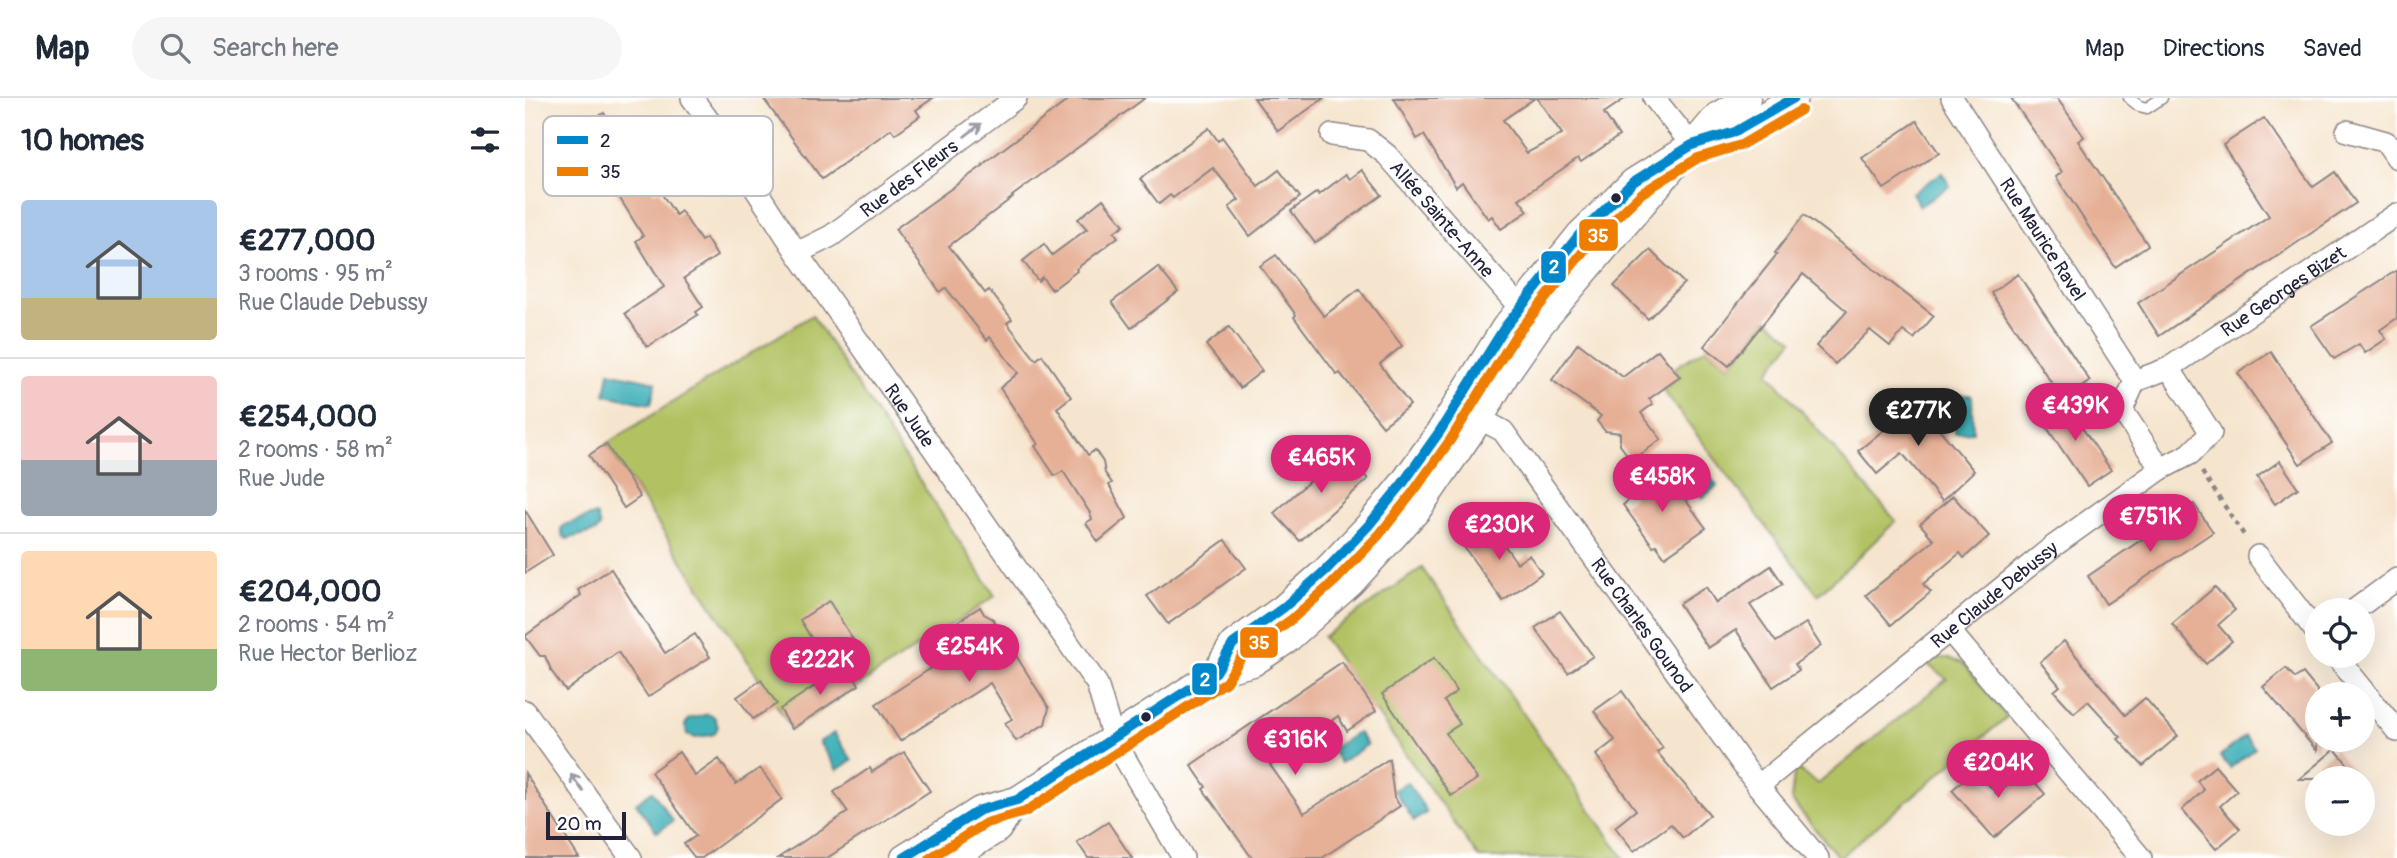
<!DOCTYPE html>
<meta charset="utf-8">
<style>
:root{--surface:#fff;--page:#f6f6f7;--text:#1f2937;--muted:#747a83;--line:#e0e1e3;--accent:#db2777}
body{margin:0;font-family:Pangolin,sans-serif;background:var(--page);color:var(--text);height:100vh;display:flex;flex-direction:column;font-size:26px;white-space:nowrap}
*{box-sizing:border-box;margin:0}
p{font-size:23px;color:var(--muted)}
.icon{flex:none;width:38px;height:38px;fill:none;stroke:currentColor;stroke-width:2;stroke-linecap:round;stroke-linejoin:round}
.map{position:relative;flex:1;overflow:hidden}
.sheet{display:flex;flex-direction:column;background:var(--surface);width:525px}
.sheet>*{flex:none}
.tools{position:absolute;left:1780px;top:500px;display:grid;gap:14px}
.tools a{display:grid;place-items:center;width:70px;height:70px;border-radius:50%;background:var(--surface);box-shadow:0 7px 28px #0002;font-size:35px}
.scale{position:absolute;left:21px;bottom:18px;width:80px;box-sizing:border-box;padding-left:7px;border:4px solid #22223b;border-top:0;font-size:19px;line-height:24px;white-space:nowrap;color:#22223b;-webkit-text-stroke:5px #fff;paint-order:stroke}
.price{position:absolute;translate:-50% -60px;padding:0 16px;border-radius:24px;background:var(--accent);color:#fff;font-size:23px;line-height:46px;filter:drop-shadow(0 2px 4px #0008)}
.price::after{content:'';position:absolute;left:50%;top:42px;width:21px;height:16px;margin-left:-10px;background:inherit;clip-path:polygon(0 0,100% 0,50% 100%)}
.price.selected{background:#222;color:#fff}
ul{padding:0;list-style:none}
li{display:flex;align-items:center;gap:21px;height:175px;padding:0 21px}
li+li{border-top:2px solid var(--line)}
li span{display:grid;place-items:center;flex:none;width:196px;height:140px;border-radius:7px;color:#555}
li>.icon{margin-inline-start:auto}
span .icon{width:84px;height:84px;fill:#fffc;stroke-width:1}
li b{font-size:30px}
h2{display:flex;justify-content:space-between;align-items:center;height:84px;padding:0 21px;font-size:30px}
header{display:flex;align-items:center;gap:42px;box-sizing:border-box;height:98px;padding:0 35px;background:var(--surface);border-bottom:2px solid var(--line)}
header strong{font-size:33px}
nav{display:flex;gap:38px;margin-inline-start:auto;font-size:24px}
.search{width:490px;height:63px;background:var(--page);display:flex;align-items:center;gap:18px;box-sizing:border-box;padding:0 24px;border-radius:38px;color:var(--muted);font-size:26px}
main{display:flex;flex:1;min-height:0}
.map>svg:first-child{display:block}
</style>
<header>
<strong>Map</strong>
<div class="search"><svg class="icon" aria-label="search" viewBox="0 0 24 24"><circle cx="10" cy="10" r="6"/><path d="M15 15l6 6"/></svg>Search here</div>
<nav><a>Map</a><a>Directions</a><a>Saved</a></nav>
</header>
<main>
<section class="sheet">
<h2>10 homes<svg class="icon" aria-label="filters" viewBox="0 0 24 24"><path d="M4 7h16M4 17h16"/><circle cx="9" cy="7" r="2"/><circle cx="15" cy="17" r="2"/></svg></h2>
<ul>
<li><span style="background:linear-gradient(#a9c7e8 70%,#c2b280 0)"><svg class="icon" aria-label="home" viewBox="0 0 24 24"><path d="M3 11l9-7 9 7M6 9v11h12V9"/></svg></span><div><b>€277,000</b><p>3 rooms · 95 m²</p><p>Rue Claude Debussy</p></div></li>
<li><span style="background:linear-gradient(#f6c9c9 60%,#9aa5b1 0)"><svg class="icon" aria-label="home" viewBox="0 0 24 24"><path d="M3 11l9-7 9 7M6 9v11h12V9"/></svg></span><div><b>€254,000</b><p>2 rooms · 58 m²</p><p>Rue Jude</p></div></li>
<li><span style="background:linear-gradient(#ffd9b3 70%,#8fb573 0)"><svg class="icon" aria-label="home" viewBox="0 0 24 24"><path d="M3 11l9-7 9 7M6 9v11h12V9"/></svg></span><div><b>€204,000</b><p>2 rooms · 54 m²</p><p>Rue Hector Berlioz</p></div></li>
</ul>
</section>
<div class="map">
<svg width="1872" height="760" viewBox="0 0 1872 760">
<rect width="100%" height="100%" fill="#fff"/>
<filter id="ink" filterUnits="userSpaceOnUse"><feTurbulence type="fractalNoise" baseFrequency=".0143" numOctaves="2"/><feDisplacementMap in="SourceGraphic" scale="14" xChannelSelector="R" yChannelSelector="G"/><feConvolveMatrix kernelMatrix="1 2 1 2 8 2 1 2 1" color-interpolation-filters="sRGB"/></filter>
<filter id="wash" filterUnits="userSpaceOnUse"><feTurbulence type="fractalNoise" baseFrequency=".00686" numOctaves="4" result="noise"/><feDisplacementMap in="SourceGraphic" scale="28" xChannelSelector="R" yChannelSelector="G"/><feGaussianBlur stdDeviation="1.57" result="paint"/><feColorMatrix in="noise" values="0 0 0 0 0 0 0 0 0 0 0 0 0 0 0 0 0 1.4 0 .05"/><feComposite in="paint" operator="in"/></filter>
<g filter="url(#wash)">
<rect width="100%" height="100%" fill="#f6e5ce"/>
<g fill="#b2c264" stroke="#6a7250" stroke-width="2">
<polygon points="287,217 470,498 267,631 81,346"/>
<polygon points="1242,221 1268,242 1243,274 1371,423 1293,497 1138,292 1155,279 1148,271 1181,250 1204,268"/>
<polygon points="897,470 1099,760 954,760 798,539"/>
<polygon points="1410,560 1422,560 1438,565 1482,619 1314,760 1266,702 1269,676 1272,671 1293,686 1422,581 1402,566"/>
</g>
<g fill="#40b1b8" stroke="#316a7a" stroke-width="2">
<polygon points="1417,75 1425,88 1395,108 1387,95"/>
<polygon points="84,274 131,284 126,306 80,297"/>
<polygon points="1445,297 1447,298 1448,334 1430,335 1428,297"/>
<polygon points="1170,358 1192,388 1177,400 1154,370"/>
<polygon points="68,417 72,418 75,429 71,433 42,441 38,438 36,431 39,427"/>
<polygon points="183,616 190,620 193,629 189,636 170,640 162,636 160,627 164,621"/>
<polygon points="833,634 842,647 815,665 806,651"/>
<polygon points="309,635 327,662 312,672 294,644"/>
<polygon points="1720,638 1730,650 1705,670 1695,658"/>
<polygon points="882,684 902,714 889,723 869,692"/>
<polygon points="127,693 148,723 132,734 111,705"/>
</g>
<g id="blocks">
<g fill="#e6b096">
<polygon points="238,0 408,0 391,12 395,18 370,36 366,31 297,81"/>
<polygon points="546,0 620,0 487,98 488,99 424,148 460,195 464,192 487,221 482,225 511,262 517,257 546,299 532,310 563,357 570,352 578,364 580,375 587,385 584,387 602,420 573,444 561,425 567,421 565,415 538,373 530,378 510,348 513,346 475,290 493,275 465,239 462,242 421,190 415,194 370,131 459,67 458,66"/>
<polygon points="729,0 799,0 753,33"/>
<polygon points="869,0 1010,0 978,22 1002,55 1037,36 1012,0 1101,0 1079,15 1094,38 1056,64 1053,60 994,101 1003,113 976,131 967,118 963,121 937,84 931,89 899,37 892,41"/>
<polygon points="1486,0 1532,0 1559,39 1553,43 1623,147 1590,169 1531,79 1537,74"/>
<polygon points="79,15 129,95 134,92 151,117 156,113 176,143 181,140 192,158 159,180 178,209 171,214 173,217 122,249 100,215 139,189 111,143 118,138 77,71 63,79 44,51 59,42 53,32"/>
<polygon points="1739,20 1788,89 1810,74 1831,105 1634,238 1613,205 1744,118 1698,47"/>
<polygon points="1392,23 1414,55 1359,91 1337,60"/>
<polygon points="684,30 693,43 697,39 733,88 754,72 775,99 725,138 704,109 714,102 688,70 648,100 645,97 634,106 615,81"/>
<polygon points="837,72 857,97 790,145 766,113 792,94 794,97 821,76 825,81"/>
<polygon points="578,101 599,127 589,134 593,139 551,171 552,173 527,192 517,179 513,183 498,163 519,146 527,157 562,131 553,121"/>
<polygon points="1279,117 1409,218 1389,241 1378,233 1365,248 1345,232 1310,266 1291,248 1322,213 1278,176 1204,268 1179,248 1252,156 1250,155"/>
<polygon points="1125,152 1159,185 1123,221 1089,188"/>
<polygon points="751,157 799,218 834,191 877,248 855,266 885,307 858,328 815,275 812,277 769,219 771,217 735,168"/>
<polygon points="633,169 653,194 606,230 587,204"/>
<polygon points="1872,172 1872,220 1855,232 1861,241 1840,255 1834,246 1809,261 1786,228"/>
<polygon points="1493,176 1565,283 1538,302 1466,195"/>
<polygon points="704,229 737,273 715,290 681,247"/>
<polygon points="1053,245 1098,279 1133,252 1155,279 1124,301 1128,306 1116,315 1136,341 1107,363 1095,347 1095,335 1080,333 1072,323 1076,318 1027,282"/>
<polygon points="1746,254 1807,345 1775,366 1713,275"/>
<polygon points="1391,296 1409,317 1405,320 1449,373 1417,403 1377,355 1352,376 1333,353 1361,330 1357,325"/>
<polygon points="1538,302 1586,372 1562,388 1514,318"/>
<polygon points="81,346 115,399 99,410 64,357"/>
<polygon points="813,349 843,381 775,443 749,415 798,371 794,367"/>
<polygon points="1755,363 1773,390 1750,406 1732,379"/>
<polygon points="1122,371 1137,393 1148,385 1181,430 1140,459 1131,447 1128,448 1098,407 1109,398 1100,387"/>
<polygon points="1428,398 1464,438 1439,460 1435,455 1398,486 1406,494 1366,527 1341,497 1409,442 1395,426"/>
<polygon points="1669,406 1688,434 1581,506 1563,478"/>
<polygon points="0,412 28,457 0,475"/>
<polygon points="963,424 992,465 1004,457 1017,475 978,503 936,445"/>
<polygon points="700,442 721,470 643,526 622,498"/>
<polygon points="1246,468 1258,486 1225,507 1251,544 1281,525 1296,548 1270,566 1274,572 1248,589 1211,532 1183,550 1154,506 1181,489 1191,505"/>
<polygon points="86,471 140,555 170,536 185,559 123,599 93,554 41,593 27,574 20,558 15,558 0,538 56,497 53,492"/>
<polygon points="1690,489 1710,512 1693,527 1707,543 1681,566 1647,526"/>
<polygon points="304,503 334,551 305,570 275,522"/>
<polygon points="455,509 459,516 468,521 524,610 520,626 491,643 480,625 487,621 465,585 375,643 351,606 445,545 432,524"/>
<polygon points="1035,513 1068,558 1043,575 1010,530"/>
<polygon points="1539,543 1600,617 1620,600 1653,638 1618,668 1593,641 1596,639 1563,603 1549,615 1529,593 1535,588 1515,564"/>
<polygon points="909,560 932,593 919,603 935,626 921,635 952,681 926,698 857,596"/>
<polygon points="817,564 851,613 822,633 813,618 745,667 779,715 864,661 869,699 875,708 797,760 727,760 678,691 681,689 666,667"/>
<polygon points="322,567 334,587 267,631 255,611"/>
<polygon points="1761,570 1770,580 1778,575 1792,592 1792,653 1738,589"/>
<polygon points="236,582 252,606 228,621 212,599"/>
<polygon points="1097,593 1138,650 1132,654 1185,717 1158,740 1146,726 1109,753 1090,729 1111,712 1071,657 1090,642 1069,613"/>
<polygon points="1810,651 1835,681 1774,681"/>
<polygon points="154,654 170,678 194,661 211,686 235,670 257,701 177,760 170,760 159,746 171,738 126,674"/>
<polygon points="379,654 405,693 302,760 253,760 323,714 309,694 345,670 347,674"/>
<polygon points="1690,668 1712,693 1695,708 1715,731 1691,751 1657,712 1679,692 1672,683"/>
<polygon points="1450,672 1472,696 1499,672 1520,696 1469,740 1427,692"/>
<polygon points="0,675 22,710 54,760 0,760"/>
<polygon points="583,724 607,760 563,760 552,744"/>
</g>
</g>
</g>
<g filter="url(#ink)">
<use href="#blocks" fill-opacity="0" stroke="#8c8484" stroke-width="2"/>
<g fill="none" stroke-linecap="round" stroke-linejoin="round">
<g stroke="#8c8484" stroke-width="13">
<polyline id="service" points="1604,0 1614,8 1622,10 1637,0"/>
</g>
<g stroke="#8c8484" stroke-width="24">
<g id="minor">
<path id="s1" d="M167,0l37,50 68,105 300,431 16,54 70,120"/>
<polyline points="1129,0 1167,47"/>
<path id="s2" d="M1427,0l183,283 34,-13 228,-154"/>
<polyline points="1822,33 1861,44 1872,60"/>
<path id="s3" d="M807,37l36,5 19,15 133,153 10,9"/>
<path id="s4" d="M272,155l34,-17 185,-138"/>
<polyline points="1610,283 1597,312 1636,371"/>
<path id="s5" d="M931,308l47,25 255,355 60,72"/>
<polyline points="1733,458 1792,535"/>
<polyline points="1828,513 1872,481"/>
<polyline points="1424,532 1616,760"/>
<polyline points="1811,558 1872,633"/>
<polyline points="0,613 106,760"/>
<path id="s6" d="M1233,688l293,-238 110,-79 29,-15 21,-21 -42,-65"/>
</g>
</g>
<g stroke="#8c8484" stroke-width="29">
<g id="tertiary">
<polyline points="691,574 728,565 761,543 826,485 892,413 955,321 983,273 1015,227 1192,18 1222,0"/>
<polyline points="379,760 455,712 492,702 691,574 708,546 758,510 800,473 843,428 878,385 915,333 980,229 1055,136 1108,84 1167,47 1210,34 1269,0"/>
<polyline points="427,760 473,731 492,702"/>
</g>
</g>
<polyline stroke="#8c8484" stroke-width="4.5" stroke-dasharray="5 5" stroke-linecap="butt" points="1677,374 1721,440"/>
<use href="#service" stroke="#fff" stroke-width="10"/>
<use href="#minor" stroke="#fff" stroke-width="21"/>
<use href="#tertiary" stroke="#fff" stroke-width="26"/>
<g stroke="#fff" stroke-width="16">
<polyline id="bus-1" points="379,760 455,712 492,702 691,574 708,546 758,510 800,473 843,428 878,385 915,333 980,229 1055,136 1108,84 1167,47 1210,34 1269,0"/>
</g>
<g stroke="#fff" stroke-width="16">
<polyline id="bus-2" points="405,760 461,725 500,714 701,584 718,556 767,521 810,483 854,437 889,393 926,341 991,237 1065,145 1117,95 1173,60 1216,47 1276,12"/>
</g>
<use href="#bus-1" stroke="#0086cb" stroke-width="10"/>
<use href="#bus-2" stroke="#ee7d00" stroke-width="10"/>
</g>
<defs><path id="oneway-shaft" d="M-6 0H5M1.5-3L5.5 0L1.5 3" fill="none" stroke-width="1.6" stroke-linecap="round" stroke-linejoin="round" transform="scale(1.75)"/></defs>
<g stroke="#9c9ca7">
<use href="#oneway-shaft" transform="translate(448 32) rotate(-37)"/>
<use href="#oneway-shaft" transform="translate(52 685) rotate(-126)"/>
</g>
</g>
<g fill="#22223b" stroke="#fff" stroke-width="2.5">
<circle cx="1091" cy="100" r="6"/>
<circle cx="621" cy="619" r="6"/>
</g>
<g text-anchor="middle" stroke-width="5" stroke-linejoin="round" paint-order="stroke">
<g font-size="19" fill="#22223b" stroke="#fff">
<text dy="7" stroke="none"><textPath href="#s4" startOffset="135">Rue des Fleurs</textPath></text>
<text dy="7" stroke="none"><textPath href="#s3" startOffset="145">Allée Sainte-Anne</textPath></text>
<text dy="7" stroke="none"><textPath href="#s2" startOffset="168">Rue Maurice Ravel</textPath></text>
<text dy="7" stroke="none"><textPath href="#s2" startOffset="511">Rue Georges Bizet</textPath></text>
<text dy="7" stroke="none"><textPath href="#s1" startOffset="385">Rue Jude</textPath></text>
<text dy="7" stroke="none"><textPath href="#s6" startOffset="304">Rue Claude Debussy</textPath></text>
<text dy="7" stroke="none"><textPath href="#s5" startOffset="292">Rue Charles Gounod</textPath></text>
</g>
</g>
<rect x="18" y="18" width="230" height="80" rx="10" fill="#fff" stroke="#bdbdc4" stroke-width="2"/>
<rect x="32" y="38" width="31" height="8" fill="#0086cb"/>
<rect x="32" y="69" width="31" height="9" fill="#ee7d00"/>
<g font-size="19" fill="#22223b">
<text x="75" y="49">2</text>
<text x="75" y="80">35</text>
</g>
<g stroke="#fff" stroke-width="2.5">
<rect x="1053" y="120" width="41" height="34" rx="7" fill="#ee7d00"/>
<rect x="1015" y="152" width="27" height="34" rx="7" fill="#0086cb"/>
<rect x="714" y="528" width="40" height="33" rx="7" fill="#ee7d00"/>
<rect x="666" y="564" width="27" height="34" rx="7" fill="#0086cb"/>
</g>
<g font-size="19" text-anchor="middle" font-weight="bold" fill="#fff">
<text x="1073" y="144">35</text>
<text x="1029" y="175">2</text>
<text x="734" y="551">35</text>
<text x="680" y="588">2</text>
</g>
</svg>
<div class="tools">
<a><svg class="icon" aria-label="locate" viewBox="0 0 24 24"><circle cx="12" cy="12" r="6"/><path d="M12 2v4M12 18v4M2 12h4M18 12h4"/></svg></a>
<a>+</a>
<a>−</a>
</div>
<div class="scale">20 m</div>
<b class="price" style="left:1550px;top:345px">€439K</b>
<b class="price selected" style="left:1393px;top:350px">€277K</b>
<b class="price" style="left:796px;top:397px">€465K</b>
<b class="price" style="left:1137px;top:416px">€458K</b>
<b class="price" style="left:1625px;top:456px">€751K</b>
<b class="price" style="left:974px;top:464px">€230K</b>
<b class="price" style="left:444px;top:586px">€254K</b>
<b class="price" style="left:295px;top:599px">€222K</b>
<b class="price" style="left:770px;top:679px">€316K</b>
<b class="price" style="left:1473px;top:702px">€204K</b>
</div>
</main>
